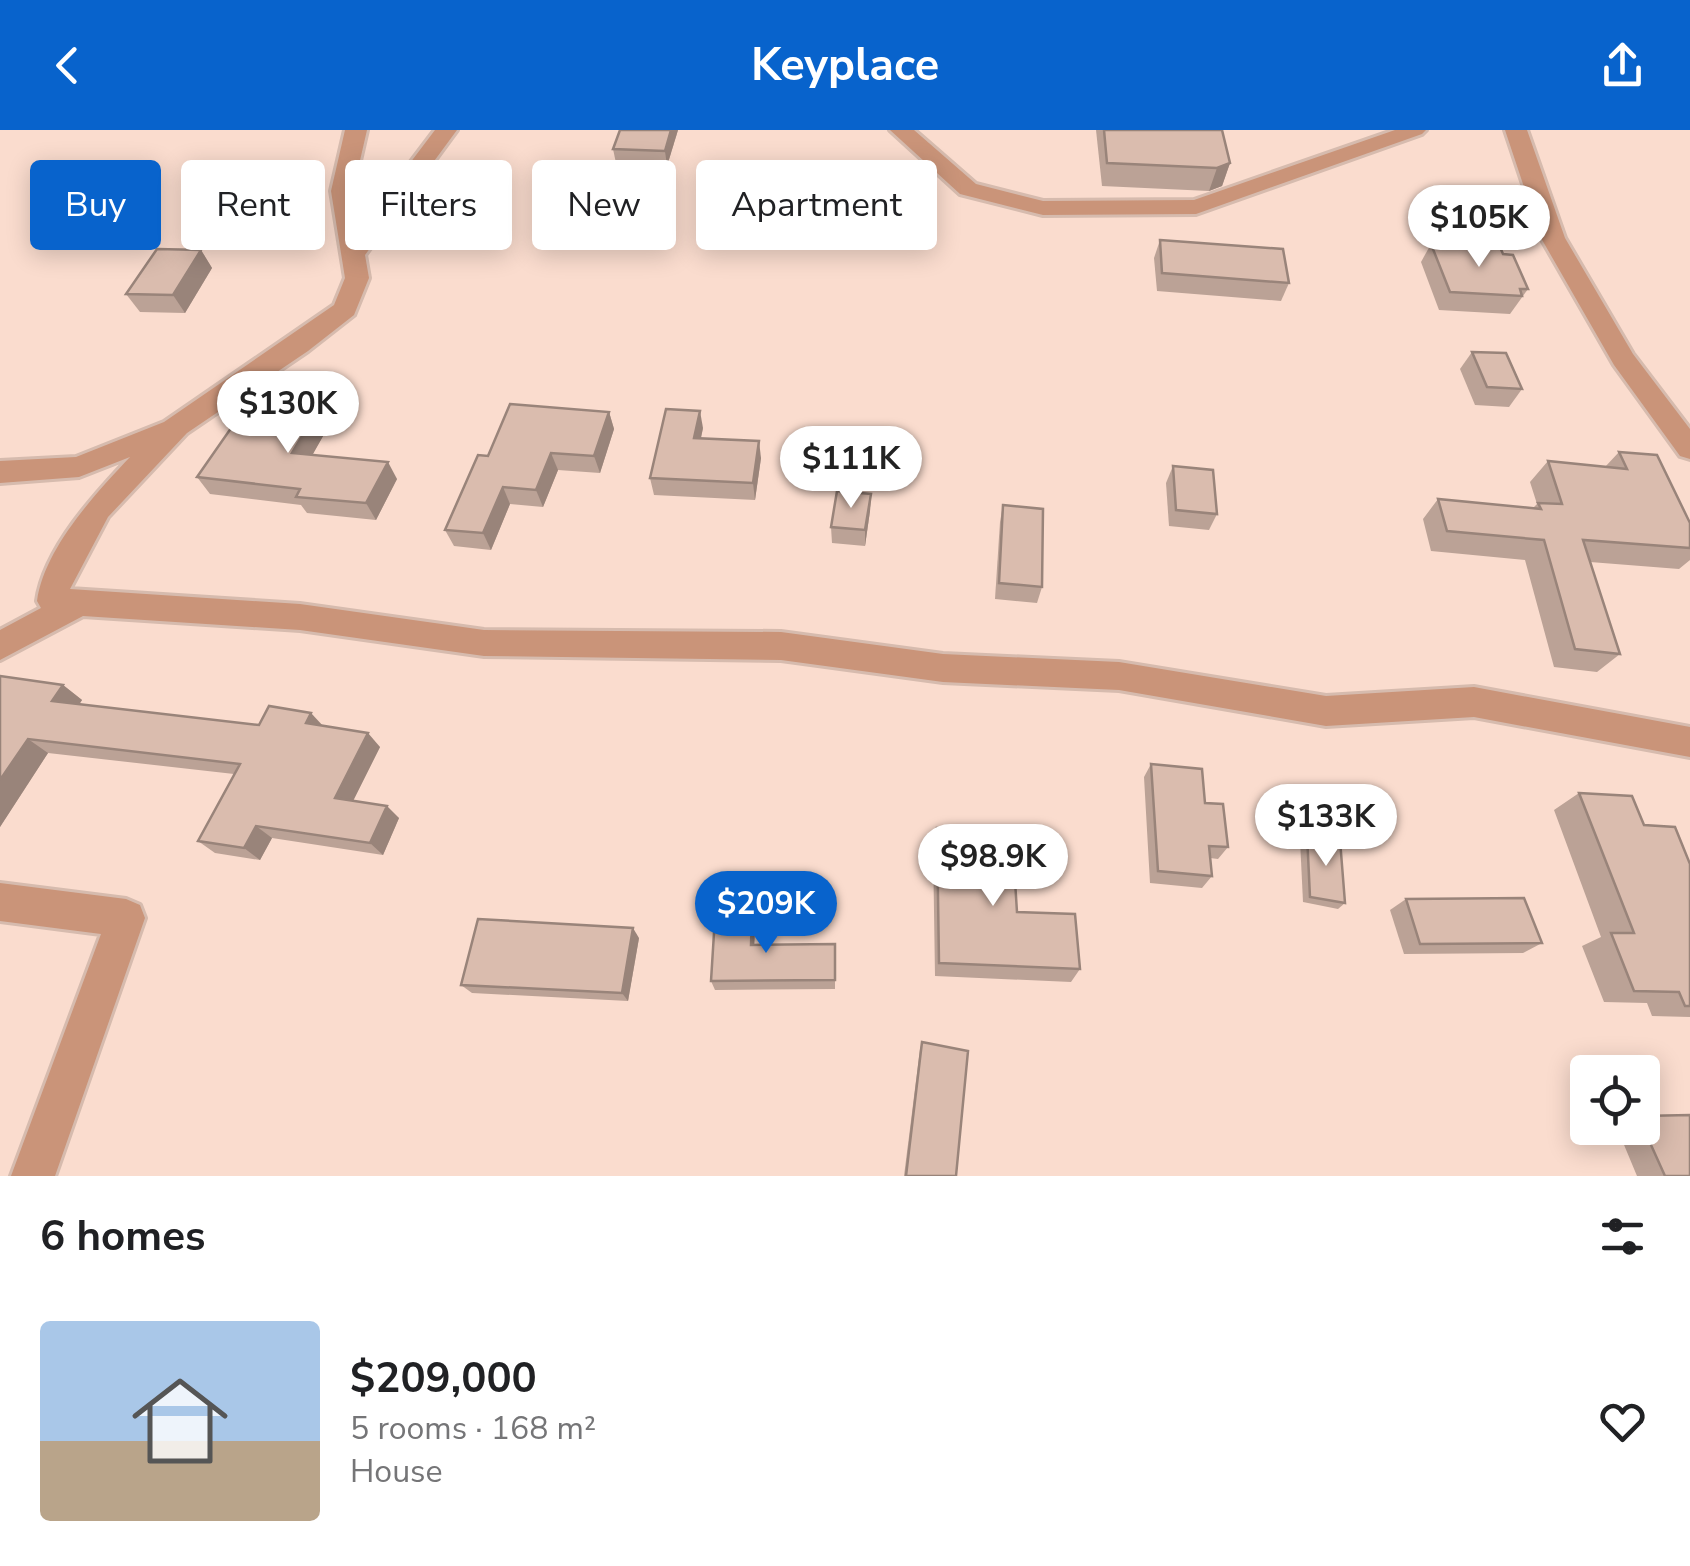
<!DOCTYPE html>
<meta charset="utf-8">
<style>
:root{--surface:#fff;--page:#f2f2f2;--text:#202124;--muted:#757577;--accent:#0863cc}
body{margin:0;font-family:"Nunito Sans",sans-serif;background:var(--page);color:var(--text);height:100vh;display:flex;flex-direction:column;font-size:38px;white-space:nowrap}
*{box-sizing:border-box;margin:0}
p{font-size:32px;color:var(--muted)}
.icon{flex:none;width:55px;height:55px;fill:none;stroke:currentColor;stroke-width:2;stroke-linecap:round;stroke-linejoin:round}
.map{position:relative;height:1046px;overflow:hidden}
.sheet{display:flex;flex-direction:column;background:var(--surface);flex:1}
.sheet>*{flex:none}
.hud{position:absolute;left:30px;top:30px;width:1000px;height:90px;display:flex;gap:20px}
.tools{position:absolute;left:1570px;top:925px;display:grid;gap:20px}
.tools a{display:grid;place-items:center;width:90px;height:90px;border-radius:10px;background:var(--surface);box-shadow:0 5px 25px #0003;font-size:50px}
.price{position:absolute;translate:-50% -85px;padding:0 22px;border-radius:35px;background:#fff;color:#222;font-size:32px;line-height:65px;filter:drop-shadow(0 2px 5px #0008)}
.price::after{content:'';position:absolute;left:50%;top:60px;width:30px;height:22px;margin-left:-15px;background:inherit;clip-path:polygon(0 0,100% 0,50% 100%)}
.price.selected{background:var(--accent);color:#fff}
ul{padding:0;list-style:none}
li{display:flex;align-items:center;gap:30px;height:250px;padding:0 40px}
li span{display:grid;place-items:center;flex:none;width:280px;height:200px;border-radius:10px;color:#555}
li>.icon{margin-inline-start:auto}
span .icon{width:120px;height:120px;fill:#fffc;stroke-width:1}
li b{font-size:42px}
h2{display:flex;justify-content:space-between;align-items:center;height:120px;padding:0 40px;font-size:42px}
.chip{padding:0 35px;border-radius:10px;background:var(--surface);box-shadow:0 5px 25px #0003;font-size:35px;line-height:90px}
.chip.selected{background:var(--accent);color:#fff}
header{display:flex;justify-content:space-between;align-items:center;height:130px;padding:0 40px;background:var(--accent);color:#fff;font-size:45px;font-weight:700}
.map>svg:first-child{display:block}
</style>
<header><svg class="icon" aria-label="back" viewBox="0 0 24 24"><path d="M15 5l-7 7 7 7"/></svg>Keyplace<svg class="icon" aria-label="share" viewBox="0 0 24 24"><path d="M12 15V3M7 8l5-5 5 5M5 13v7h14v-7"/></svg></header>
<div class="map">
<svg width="1690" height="1046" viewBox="0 0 1690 1046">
<rect width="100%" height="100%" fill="#fadcce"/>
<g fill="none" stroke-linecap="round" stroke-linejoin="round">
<g stroke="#d6bbae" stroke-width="6">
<g id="street">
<path d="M345,0h22l-14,61 7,38 75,-99h22l-92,125 4,23 -15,37 -46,36 -121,82 -79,84 -38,72 230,15 184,26 297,2 162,22 176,8 207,34 148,-9 216,40v30l-216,-40 -148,9 -207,-36 -176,-8 -162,-22 -297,-4 -184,-26 -217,-14 -83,44v-30l41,-22 -4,-7c7,-52 58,-107 93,-144l-51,20 -79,6v-22l76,-4 88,-35 170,-117 11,-27 -14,-87z"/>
<polygon points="890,0 914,0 976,54 1043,71 1194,70 1395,0 1426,0 1422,4 1196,84 1043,85 960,64"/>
<polygon points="1505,0 1527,0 1565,108 1633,224 1690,299 1690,329 1680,326 1614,235 1541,108"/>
<polygon points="0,753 126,769 140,775 145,788 55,1046 11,1046 101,804 0,791"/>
</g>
</g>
<use href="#street" fill="#ca9479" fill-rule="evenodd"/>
</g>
<g fill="#bba296">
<polygon points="678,0 667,36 616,33 613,19"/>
<polygon points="1096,0 1222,0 1230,33 1222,56 1209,61 1102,56"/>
<polygon points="1160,110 1289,153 1281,171 1157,161 1154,128"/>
<polygon points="1431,114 1503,124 1528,159 1510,184 1439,180 1421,132"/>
<polygon points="201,120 212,138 185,183 140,182 126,164"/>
<polygon points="1472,222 1522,259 1509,277 1475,275 1460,239"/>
<polygon points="321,275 331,292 312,325 397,349 376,390 307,383 301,375 210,364 197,347"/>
<polygon points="609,282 614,299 600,343 558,340 543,377 510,374 491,420 454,416 445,400 488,326"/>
<polygon points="703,298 701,308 761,328 755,370 654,365 650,348"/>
<polygon points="1619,322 1690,393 1690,430 1679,439 1590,432 1620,524 1597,542 1554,537 1525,430 1431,421 1423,389 1438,369 1533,378 1537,374 1530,352 1548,331 1605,337"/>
<polygon points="1173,336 1217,384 1209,400 1169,396 1166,353"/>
<polygon points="871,364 870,381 865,416 832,413 831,397"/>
<polygon points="1003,375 1042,457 1037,473 995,469 1000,392"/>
<polygon points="0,546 63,555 82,570 79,574 259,595 323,596 380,617 353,671 399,688 383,725 272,708 260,730 215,723 198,711 234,644 48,623 0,697"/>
<polygon points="1151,634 1205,673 1228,717 1218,729 1210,728 1212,746 1202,758 1150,753 1144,647"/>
<polygon points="1579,663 1644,695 1690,734 1690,887 1652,886 1647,873 1604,872 1582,816 1601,807 1554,680"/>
<polygon points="937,698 1008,736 1017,782 1080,839 1071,852 935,846 933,716"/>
<polygon points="1307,704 1345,773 1338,779 1303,772 1300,710"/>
<polygon points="1406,769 1542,813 1523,823 1404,824 1390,780"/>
<polygon points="752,786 755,796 754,815 835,814 835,859 715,860 711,851"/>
<polygon points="639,808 628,871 472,863 461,855"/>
<polygon points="922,912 956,1046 904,1046 920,919"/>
<polygon points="1642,986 1690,1046 1637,1046 1617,998 1642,998"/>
</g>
<g fill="#99847a">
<polygon points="671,0 678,0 667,36 665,21"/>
<polygon points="1230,33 1222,56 1209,61 1217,38"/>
<polygon points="201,120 212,138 185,183 173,165"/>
<polygon points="321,275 331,292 304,340 292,323"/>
<polygon points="700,281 703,298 697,325 694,308"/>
<polygon points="609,282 614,299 600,343 594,326"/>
<polygon points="759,311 761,328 755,370 753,353"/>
<polygon points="551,323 558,340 543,377 536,360"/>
<polygon points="388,332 397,349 376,390 366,373"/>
<polygon points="503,357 510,374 491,420 483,403"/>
<polygon points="871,364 870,381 865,416 865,400"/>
<polygon points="63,555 82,570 72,586 52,571"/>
<polygon points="311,583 324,597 306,593"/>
<polygon points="368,603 380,617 348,681 335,668"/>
<polygon points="28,609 48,623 0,697 0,650"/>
<polygon points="387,676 399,688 383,725 370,713"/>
<polygon points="256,696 272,708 260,730 244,718"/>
<polygon points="752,786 755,796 754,824 751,815"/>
<polygon points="633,798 639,808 628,871 622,863"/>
</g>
<g fill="#dabcae" stroke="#99847a" stroke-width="2.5">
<polygon points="620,0 671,0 665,21 613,19"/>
<polygon points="1104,0 1222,0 1230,33 1217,38 1107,33"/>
<polygon points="1160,110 1283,119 1289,153 1162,143"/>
<polygon points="1431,114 1500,117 1503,124 1513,125 1528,159 1520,159 1522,166 1450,162"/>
<polygon points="157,119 201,120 173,165 126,164"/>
<polygon points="1472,222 1506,223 1522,259 1487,257"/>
<polygon points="252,268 321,275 292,323 388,332 366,373 296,367 300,359 197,347"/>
<polygon points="510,274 609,282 594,326 551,323 536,360 503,357 483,403 445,400 478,325 488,326"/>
<polygon points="666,279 700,281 694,308 759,311 753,353 650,348"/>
<polygon points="1619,322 1657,325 1690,393 1690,418 1583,410 1620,524 1575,519 1544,410 1447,401 1438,369 1541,379 1538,373 1562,374 1548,331 1627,339"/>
<polygon points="1173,336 1213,340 1217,384 1176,380"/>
<polygon points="837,361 871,364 865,400 831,397"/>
<polygon points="1003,375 1043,379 1042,457 999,453"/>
<polygon points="0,546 63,555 52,571 259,595 269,576 311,583 306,593 368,603 335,668 387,676 370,713 256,696 244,718 198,711 240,634 28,609 0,650"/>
<polygon points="1151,634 1202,639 1205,673 1223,674 1228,717 1209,716 1212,746 1158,741"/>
<polygon points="1579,663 1632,666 1644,695 1675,697 1690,734 1690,876 1685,876 1679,862 1634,861 1611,803 1634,803"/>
<polygon points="937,698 1007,700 1008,736 1014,735 1017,782 1075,784 1080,839 939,833"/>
<polygon points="1307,704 1340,710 1345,773 1310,767"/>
<polygon points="1524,768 1542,813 1420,814 1406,769"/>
<polygon points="752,786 751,815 835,814 835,850 711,851 715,787"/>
<polygon points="478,789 633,798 622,863 461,855"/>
<polygon points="922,912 968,921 956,1046 906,1046"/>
<polygon points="1690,985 1690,1046 1665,1046 1642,995 1642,986"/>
</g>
</svg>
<div class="tools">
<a><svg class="icon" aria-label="locate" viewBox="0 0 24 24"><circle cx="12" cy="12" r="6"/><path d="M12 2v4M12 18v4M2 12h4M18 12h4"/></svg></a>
</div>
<b class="price" style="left:1479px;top:140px">$105K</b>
<b class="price" style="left:288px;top:326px">$130K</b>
<b class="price" style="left:851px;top:381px">$111K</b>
<b class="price" style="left:1326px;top:739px">$133K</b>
<b class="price" style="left:993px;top:779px">$98.9K</b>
<b class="price selected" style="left:766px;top:826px">$209K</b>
<div class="hud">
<a class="chip selected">Buy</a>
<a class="chip">Rent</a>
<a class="chip">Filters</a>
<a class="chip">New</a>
<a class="chip">Apartment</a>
</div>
</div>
<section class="sheet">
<h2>6 homes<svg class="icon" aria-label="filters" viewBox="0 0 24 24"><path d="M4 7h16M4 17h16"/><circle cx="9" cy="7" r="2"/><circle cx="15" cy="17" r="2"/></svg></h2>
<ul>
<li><span style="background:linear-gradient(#a9c7e8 60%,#b9a48a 0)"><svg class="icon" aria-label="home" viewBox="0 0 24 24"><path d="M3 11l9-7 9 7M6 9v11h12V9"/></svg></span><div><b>$209,000</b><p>5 rooms · 168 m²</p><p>House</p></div><svg class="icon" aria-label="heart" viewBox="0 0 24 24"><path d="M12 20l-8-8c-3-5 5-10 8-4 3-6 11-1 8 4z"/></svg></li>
</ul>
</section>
